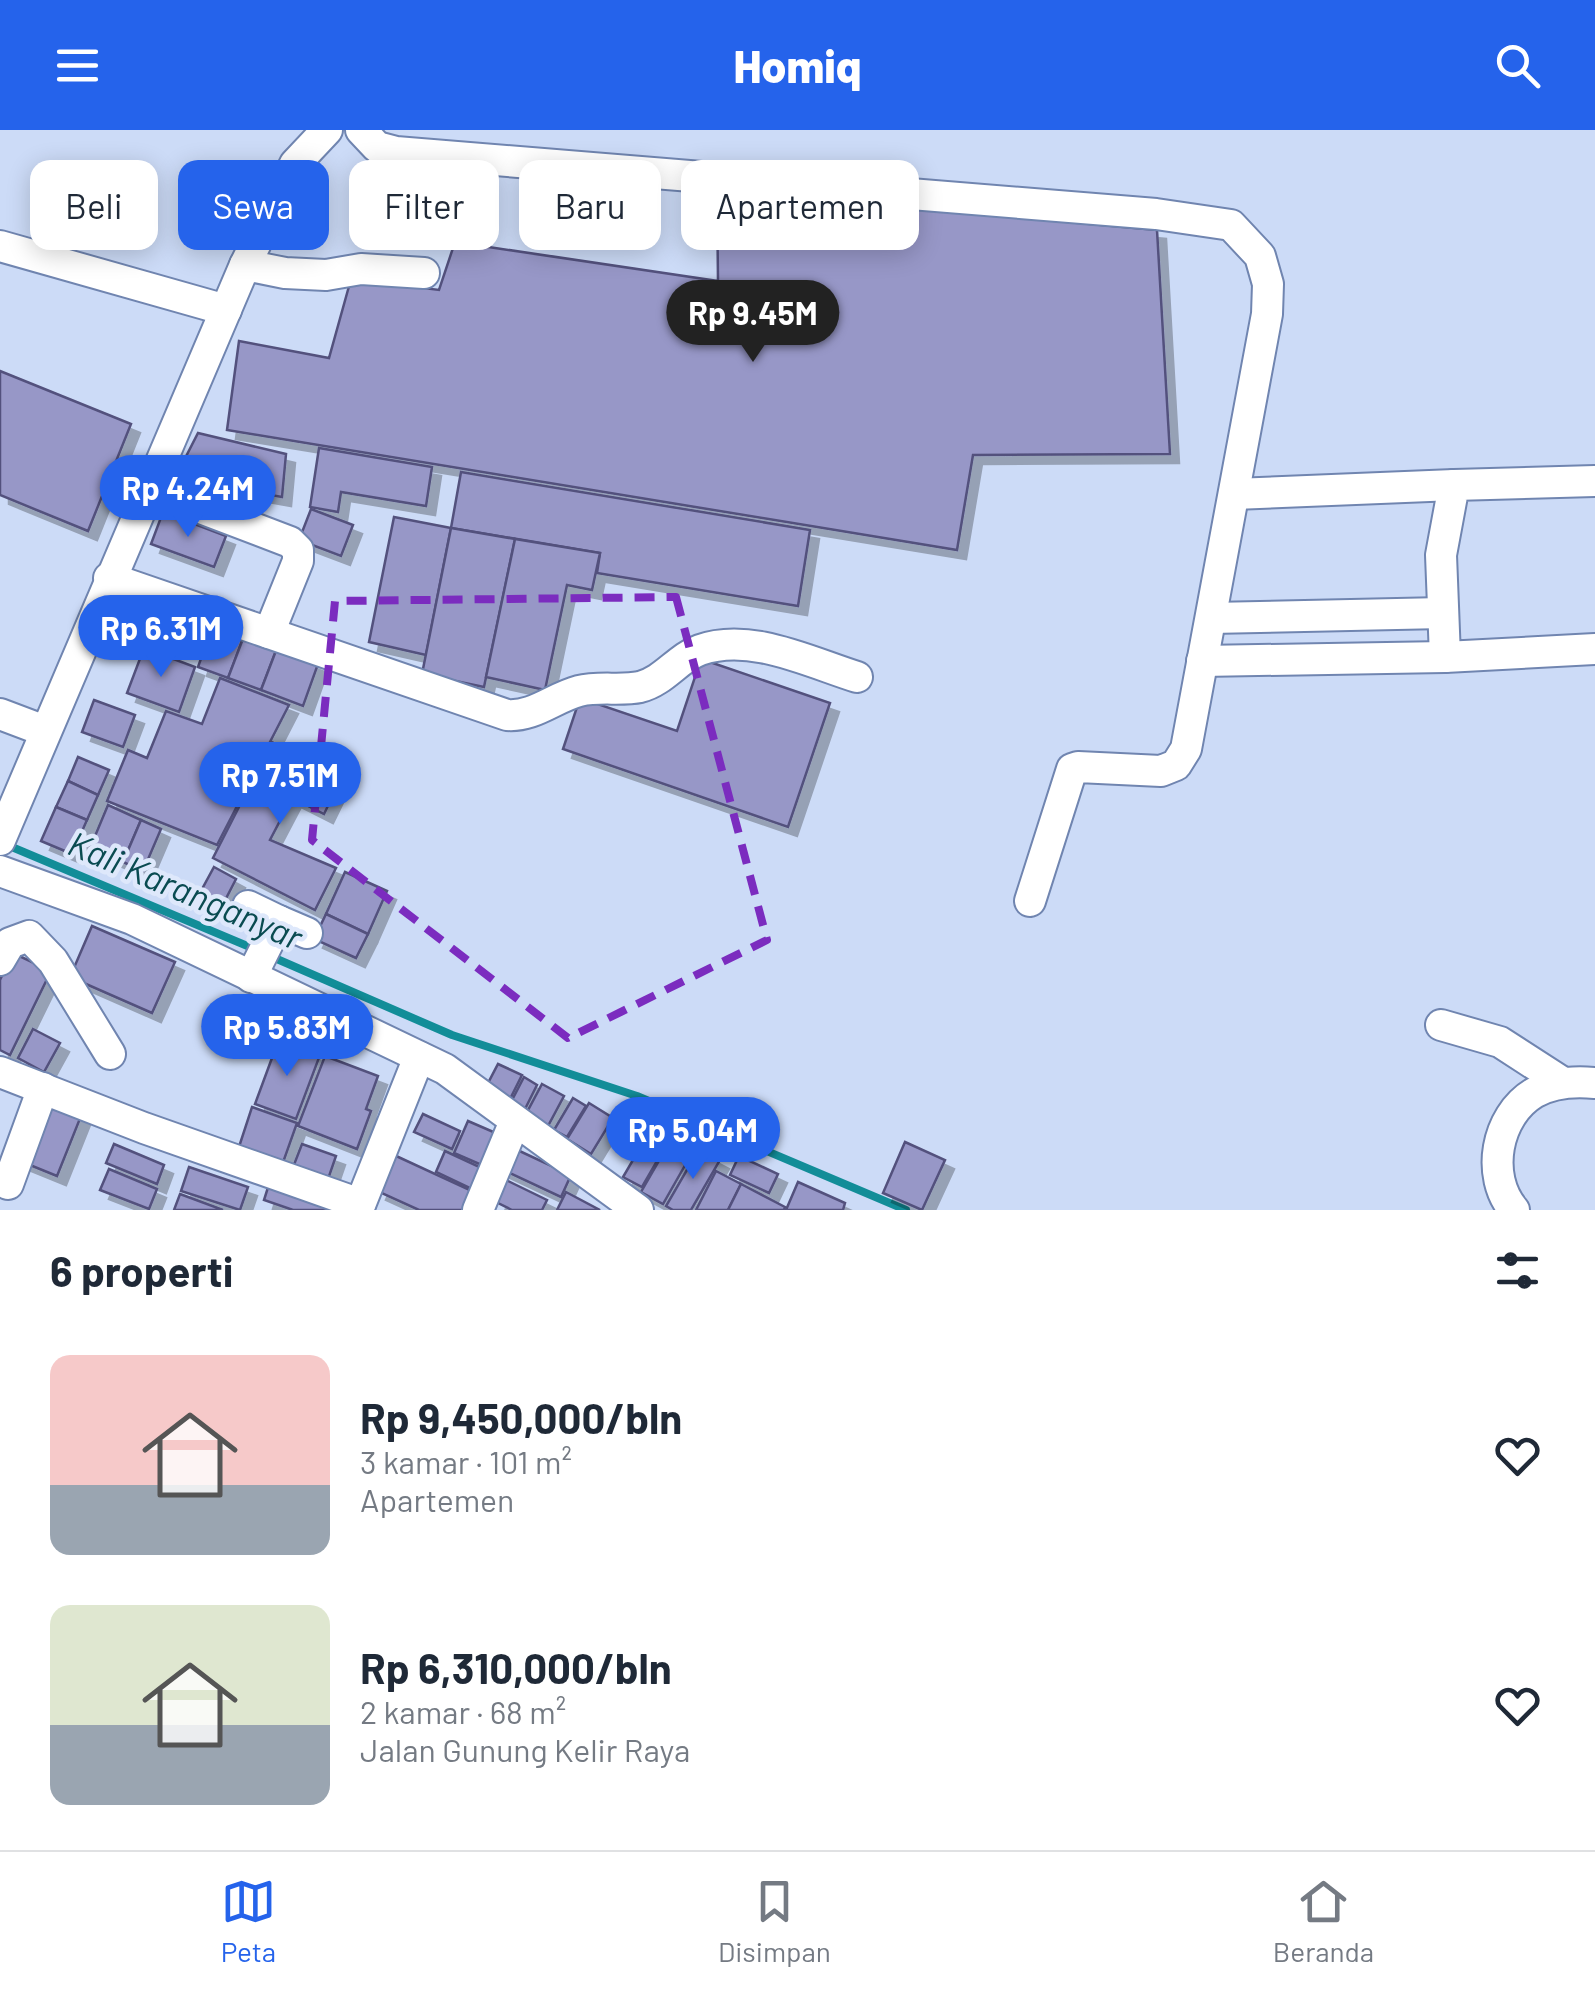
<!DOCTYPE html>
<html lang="id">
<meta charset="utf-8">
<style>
:root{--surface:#fff;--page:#f2f2f3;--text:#1f2937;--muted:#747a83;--line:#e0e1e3;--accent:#2563eb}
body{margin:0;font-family:Barlow,sans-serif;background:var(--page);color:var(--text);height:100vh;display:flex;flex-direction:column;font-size:38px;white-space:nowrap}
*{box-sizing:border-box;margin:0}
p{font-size:32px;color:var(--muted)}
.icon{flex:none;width:55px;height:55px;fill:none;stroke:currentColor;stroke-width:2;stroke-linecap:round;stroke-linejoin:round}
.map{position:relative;height:1080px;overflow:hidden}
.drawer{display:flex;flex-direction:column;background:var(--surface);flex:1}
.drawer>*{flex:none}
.guide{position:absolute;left:30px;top:30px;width:1000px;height:90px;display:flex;gap:20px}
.price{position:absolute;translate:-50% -85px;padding:0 22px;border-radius:35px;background:var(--accent);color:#fff;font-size:32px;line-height:65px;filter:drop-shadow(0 2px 5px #0008)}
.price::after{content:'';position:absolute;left:50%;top:60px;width:30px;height:22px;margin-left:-15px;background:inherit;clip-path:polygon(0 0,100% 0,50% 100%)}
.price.on{background:#222;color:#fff}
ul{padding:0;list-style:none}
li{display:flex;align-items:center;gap:30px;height:250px;padding:0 50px}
li span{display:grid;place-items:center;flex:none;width:280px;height:200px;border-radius:20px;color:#555}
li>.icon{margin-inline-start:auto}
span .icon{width:120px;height:120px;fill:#fffc;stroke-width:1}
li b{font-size:42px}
h2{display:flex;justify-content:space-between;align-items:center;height:120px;padding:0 50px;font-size:42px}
.chip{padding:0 35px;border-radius:20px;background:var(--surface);box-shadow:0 5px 25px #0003;font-size:35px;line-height:90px}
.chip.on{background:var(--accent);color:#fff}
header{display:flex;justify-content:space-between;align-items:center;height:130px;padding:0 50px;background:var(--accent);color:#fff;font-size:45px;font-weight:800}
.dock{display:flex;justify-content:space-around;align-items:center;height:140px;border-top:2px solid var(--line);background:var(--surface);font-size:28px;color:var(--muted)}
.dock a{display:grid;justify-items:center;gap:5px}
.dock .on{color:var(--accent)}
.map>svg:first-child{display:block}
</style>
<header><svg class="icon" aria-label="menu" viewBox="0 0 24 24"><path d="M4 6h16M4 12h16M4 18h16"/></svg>Homiq<svg class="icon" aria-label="search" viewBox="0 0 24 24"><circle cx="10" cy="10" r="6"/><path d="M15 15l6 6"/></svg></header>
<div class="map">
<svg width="1595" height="1080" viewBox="0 0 1595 1080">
<defs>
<filter id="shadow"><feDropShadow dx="9" dy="9" stdDeviation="0" flood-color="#0004"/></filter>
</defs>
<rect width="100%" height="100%" fill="#ccdbf7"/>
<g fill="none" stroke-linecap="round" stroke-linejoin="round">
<g stroke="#128d98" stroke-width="8">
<polyline points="7,715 257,820"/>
<polyline points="270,826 452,905 637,966 906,1080"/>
</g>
</g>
<g fill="#9797c7" stroke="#53517d" stroke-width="2.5" filter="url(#shadow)">
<polygon points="717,61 1157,100 1170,324 973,325 957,420 227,300 239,211 329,228 351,149 439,160 455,112 718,151"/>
<polygon points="0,241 131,294 88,401 0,365"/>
<polygon points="198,303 286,324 282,367 175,348"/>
<polygon points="319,318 432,337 426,376 341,362 338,382 310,377"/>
<polygon points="461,342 810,400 798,476 597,443 600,423 451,398"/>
<polygon points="311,379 353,395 341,426 299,410"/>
<polygon points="163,382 226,406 214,437 151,414"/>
<polygon points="394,387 451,398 426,525 369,512"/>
<polygon points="451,398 515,409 484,557 422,544"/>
<polygon points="515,409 600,423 592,460 567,455 545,560 486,547"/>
<polygon points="213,495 244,506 228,548 198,537"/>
<polygon points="244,506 277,518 261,560 228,548"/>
<polygon points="144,518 195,537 179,582 127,563"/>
<polygon points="277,518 318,534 303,576 261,560"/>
<polygon points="701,529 830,573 788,697 563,619 580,568 677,601"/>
<polygon points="220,548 289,575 217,715 107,671 128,620 147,628 166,581 202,594"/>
<polygon points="94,570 135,585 123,617 82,602"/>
<polygon points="272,612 342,647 324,684 292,668 270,710 336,738 315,780 213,728"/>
<polygon points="78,627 109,640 98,665 68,651"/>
<polygon points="68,651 98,665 87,690 56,677"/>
<polygon points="108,675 141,690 123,732 90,718"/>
<polygon points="56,677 87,690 72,724 41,711"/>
<polygon points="141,690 161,699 143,741 123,732"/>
<polygon points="214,737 236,749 218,784 195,772"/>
<polygon points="345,742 387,761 368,804 326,784"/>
<polygon points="326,784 368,804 356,828 314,809"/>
<polygon points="92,796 175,832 152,883 70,847"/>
<polygon points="13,823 51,841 10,925 0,920 0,850"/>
<polygon points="33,899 60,913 44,942 18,928"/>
<polygon points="279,909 320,925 296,989 255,974"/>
<polygon points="325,926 378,946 366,979 371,981 357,1019 298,996"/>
<polygon points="498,934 522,945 510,969 486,957"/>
<polygon points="524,947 537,955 524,981 510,974"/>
<polygon points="542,954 564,966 548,996 526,984"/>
<polygon points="573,968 586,976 567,1007 554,1000"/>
<polygon points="43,971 81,986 57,1046 20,1031"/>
<polygon points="589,973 613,988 591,1024 567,1009"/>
<polygon points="252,977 297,993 280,1041 236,1026"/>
<polygon points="423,984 460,1001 452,1019 414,1002"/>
<polygon points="468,991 498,1004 484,1036 454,1023"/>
<polygon points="650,1001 668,1012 642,1057 623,1047"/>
<polygon points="675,1003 696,1016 663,1074 641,1062"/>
<polygon points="905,1012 945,1030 922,1080 883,1063"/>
<polygon points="114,1014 164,1035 157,1054 106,1033"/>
<polygon points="302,1014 336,1026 325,1058 290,1045"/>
<polygon points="511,1017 571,1045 561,1067 501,1039"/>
<polygon points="699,1019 720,1030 691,1080 673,1080 666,1076"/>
<polygon points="445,1021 486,1040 476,1061 436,1042"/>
<polygon points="394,1025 472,1061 463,1080 419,1080 377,1061"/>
<polygon points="739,1026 778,1044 769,1063 730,1045"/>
<polygon points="189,1037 248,1057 240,1080 181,1061"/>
<polygon points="109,1039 157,1059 149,1079 100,1060"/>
<polygon points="716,1041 741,1054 728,1080 696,1080"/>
<polygon points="506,1050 547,1070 542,1080 512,1080 496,1072"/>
<polygon points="270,1051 332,1080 293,1080 264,1070"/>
<polygon points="798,1052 845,1073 843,1080 786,1080"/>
<polygon points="741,1054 785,1077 784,1080 728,1080"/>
<polygon points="566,1062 600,1080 557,1080"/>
<polygon points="180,1064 223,1080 174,1080"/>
</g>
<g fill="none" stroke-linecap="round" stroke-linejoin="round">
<g stroke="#7085b0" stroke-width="34">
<g id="minor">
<polyline points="361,0 377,17 396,22 1156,84 1231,95 1260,126 1268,154 1267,184 1186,619 1176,635 1161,641 1078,637 1072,639 1030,771"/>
<polyline points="0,116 226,180"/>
<polyline points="245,135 285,143 326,145 361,139 424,143"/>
<polyline points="1595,351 1454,355 1441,425 1445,527 1595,519"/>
<polyline points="148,358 290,412 298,420 298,431 269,503"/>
<polyline points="1234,364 1454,355"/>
<path d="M109,448l398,137c27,2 46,-17 72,-24 20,-5 42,0 61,-4 24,-6 38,-29 60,-37 50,-18 109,12 157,27"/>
<polyline points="1211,488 1443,483"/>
<polyline points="1202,531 1445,527"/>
<polyline points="0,584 45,601"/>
<polyline points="0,710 245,135 295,34 327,0"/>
<polyline points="0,741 132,789 445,939 638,1080"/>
<polyline points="248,776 279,791"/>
<polyline points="0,830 10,813 29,806 53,831 110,924"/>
<polyline points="251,847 279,791 307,803"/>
<polyline points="1441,895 1500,912 1562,952"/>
<polyline points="0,942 144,998 360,1074"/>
<polyline points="8,1054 43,958"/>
<polyline points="358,1080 419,927"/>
<polyline points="478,1080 515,991"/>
<path d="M1514,1080c-29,-34 -18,-94 20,-117 19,-11 40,-12 61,-10"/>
</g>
</g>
<use href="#minor" stroke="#fff" stroke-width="30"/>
</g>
<path fill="none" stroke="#7b2cbf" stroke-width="8" stroke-dasharray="20 12" stroke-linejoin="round" d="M676,467l91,343 -199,98 -256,-198 23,-239z"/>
<g text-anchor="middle" stroke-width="9" stroke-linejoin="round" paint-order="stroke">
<g font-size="35" font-style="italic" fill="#0a4b51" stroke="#dee8fb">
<text transform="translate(185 761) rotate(23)" y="12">Kali Karanganyar</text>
</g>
</g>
</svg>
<b class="price on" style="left:753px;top:235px">Rp 9.45M</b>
<b class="price" style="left:188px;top:410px">Rp 4.24M</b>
<b class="price" style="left:161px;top:550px">Rp 6.31M</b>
<b class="price" style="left:280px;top:697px">Rp 7.51M</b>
<b class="price" style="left:287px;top:949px">Rp 5.83M</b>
<b class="price" style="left:693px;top:1052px">Rp 5.04M</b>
<div class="guide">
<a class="chip">Beli</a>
<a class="chip on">Sewa</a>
<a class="chip">Filter</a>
<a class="chip">Baru</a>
<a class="chip">Apartemen</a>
</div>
</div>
<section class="drawer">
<h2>6 properti<svg class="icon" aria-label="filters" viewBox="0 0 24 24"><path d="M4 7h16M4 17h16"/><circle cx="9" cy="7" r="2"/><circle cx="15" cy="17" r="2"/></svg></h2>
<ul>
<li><span style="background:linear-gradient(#f6c9c9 65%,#9aa5b1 0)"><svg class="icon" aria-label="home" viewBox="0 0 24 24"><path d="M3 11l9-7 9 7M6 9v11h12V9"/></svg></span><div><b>Rp 9,450,000/bln</b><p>3 kamar · 101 m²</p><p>Apartemen</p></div><svg class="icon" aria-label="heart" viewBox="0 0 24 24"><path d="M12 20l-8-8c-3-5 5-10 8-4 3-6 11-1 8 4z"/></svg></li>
<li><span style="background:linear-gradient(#dfe7d0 60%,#9aa5b1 0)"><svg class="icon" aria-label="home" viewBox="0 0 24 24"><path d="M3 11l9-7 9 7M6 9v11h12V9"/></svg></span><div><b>Rp 6,310,000/bln</b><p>2 kamar · 68 m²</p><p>Jalan Gunung Kelir Raya</p></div><svg class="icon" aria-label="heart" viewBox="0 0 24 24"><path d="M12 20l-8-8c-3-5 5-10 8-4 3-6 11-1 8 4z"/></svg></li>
</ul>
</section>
<nav class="dock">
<a class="on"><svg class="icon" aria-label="map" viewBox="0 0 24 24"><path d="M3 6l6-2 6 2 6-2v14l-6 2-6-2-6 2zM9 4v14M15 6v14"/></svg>Peta</a>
<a><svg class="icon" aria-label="saved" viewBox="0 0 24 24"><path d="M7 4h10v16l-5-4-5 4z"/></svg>Disimpan</a>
<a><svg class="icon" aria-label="home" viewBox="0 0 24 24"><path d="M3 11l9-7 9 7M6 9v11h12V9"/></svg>Beranda</a>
</nav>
